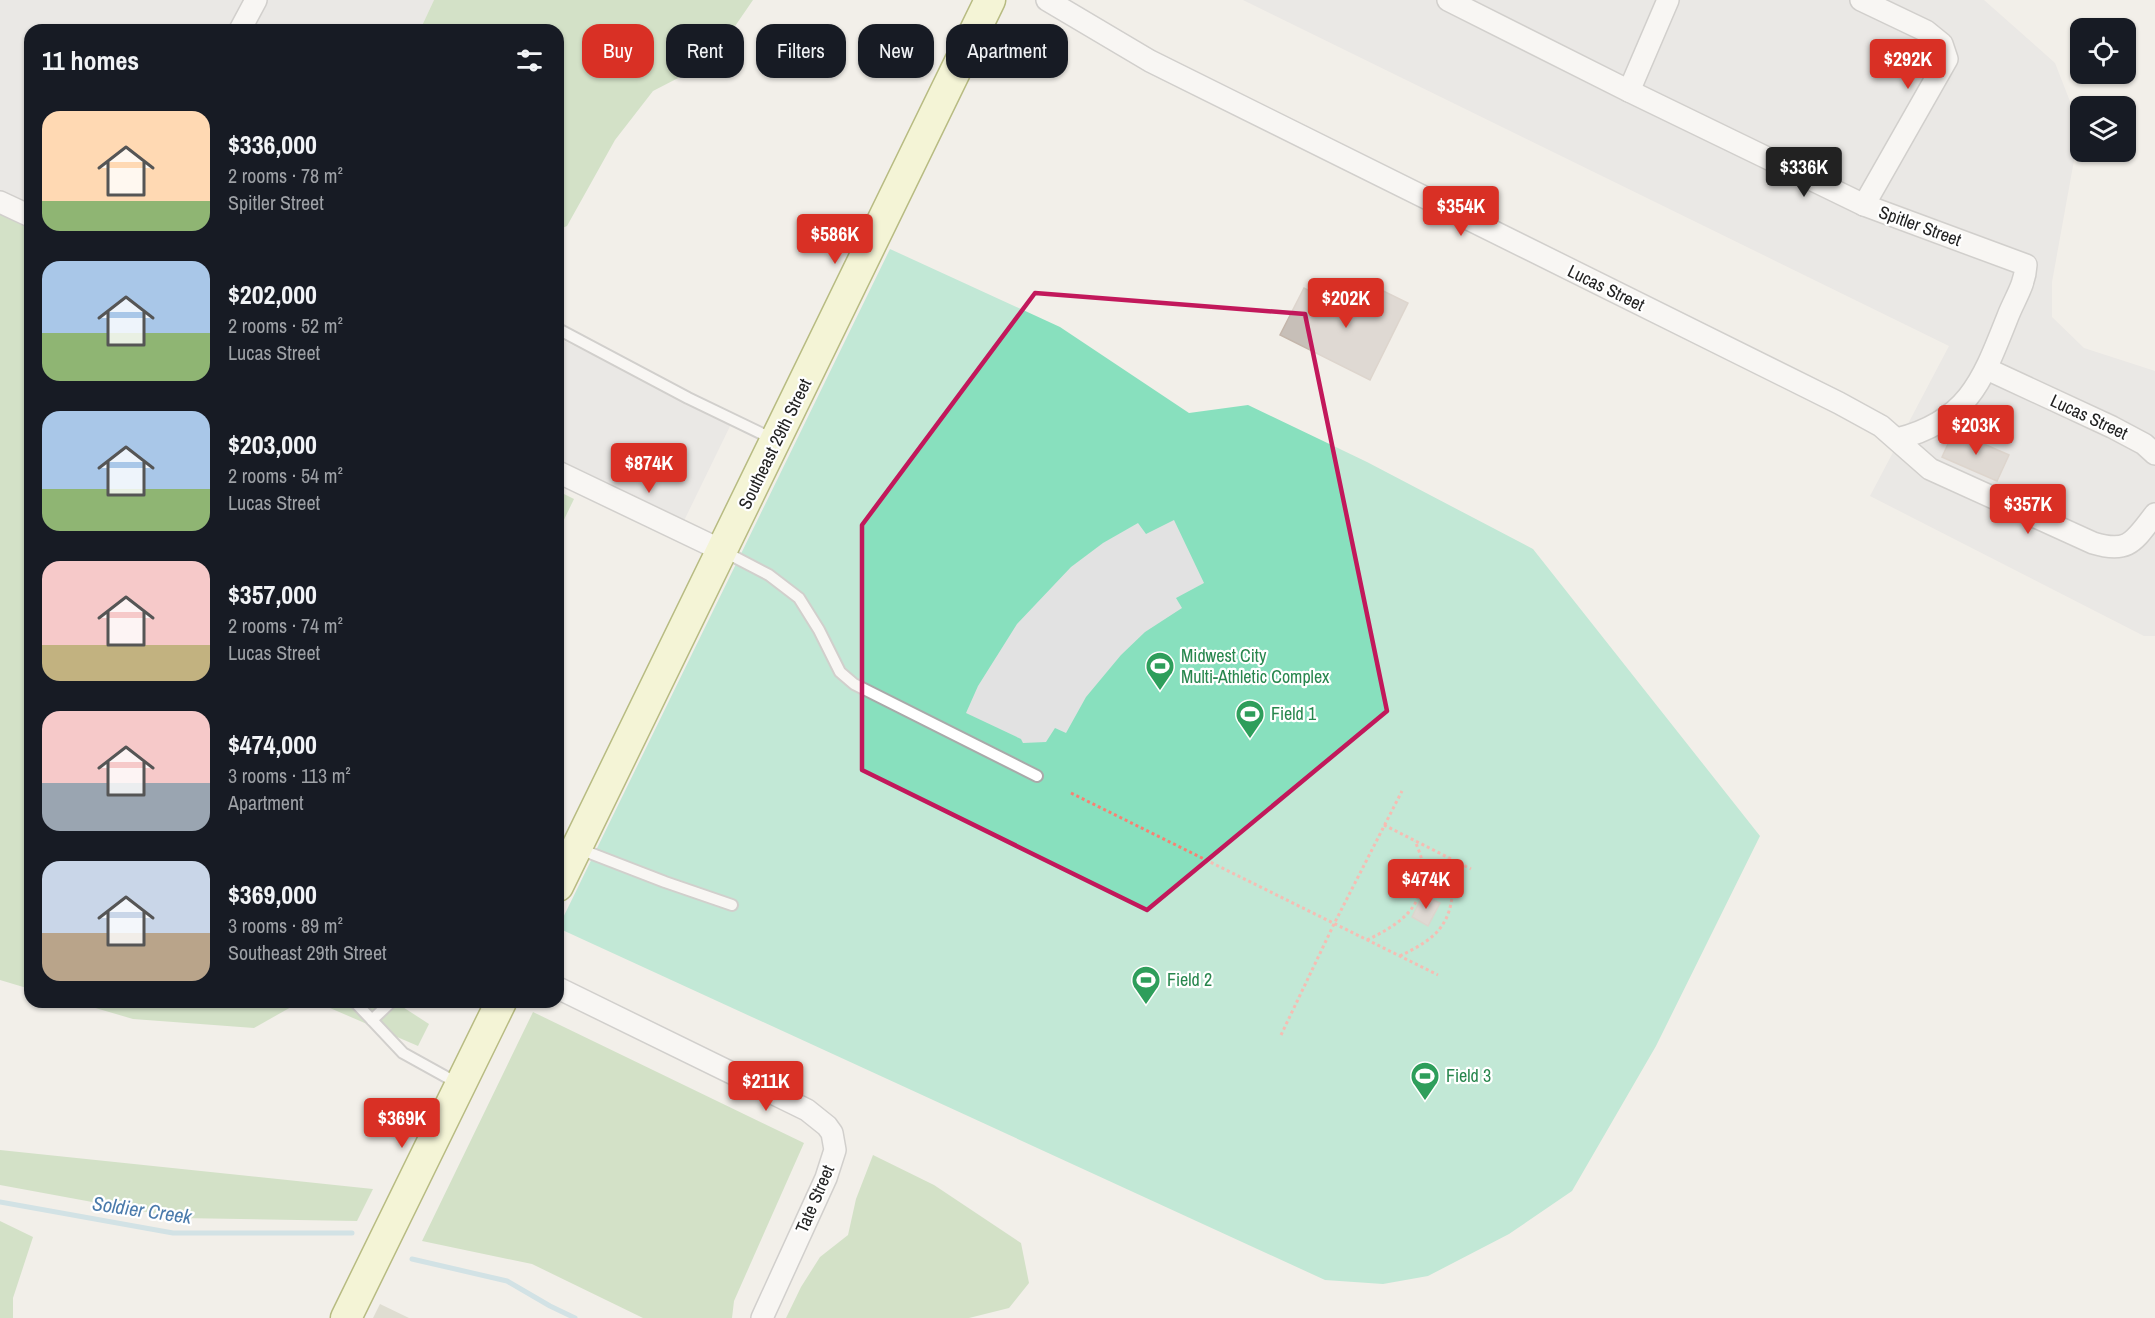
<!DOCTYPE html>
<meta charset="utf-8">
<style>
:root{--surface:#171b24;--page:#20242c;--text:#f1f3f6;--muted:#9ea1a6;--accent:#d93025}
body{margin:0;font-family:"Archivo Narrow",sans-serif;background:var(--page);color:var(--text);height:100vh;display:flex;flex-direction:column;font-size:22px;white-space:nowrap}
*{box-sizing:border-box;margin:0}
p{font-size:20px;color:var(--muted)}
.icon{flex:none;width:33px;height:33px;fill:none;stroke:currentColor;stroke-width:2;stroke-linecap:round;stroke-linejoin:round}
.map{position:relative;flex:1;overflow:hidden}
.panel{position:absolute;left:24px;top:24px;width:540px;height:984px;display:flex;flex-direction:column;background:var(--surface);border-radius:18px;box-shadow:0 2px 4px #0004}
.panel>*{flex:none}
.banner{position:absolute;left:582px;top:24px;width:570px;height:54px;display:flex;gap:12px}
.controls{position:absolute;left:2070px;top:18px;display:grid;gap:12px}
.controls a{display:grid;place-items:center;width:66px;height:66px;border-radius:12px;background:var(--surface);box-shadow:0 2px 4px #0004;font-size:30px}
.price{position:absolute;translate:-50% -51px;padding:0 14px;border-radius:6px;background:var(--accent);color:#fff;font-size:20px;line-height:39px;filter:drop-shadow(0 2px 3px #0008)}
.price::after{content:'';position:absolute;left:50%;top:36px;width:18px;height:14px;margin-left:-9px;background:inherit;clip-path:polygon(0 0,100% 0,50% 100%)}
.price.active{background:#222;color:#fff}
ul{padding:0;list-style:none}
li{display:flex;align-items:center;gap:18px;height:150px;padding:0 18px}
li span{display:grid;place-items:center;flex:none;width:168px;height:120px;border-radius:18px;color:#555}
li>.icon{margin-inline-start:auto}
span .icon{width:72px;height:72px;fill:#fffc;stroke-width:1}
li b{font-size:26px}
h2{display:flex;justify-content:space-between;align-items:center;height:72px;padding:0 18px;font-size:26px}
.chip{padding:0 21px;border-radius:18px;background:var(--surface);box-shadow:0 2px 4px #0004;font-size:21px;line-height:54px}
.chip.active{background:var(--accent);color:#fff}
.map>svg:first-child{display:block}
</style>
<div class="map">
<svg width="2155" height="1318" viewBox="0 0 2155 1318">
<rect width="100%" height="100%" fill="#f2efe9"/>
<g fill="#e0dfdf">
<polygon points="0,0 434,0 420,30 30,30 30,216 0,202"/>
<polygon points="1243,0 1984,0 2055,63 2080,127 2052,282 2052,317 2084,348 2155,371 2155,636 2144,636 1870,496 1949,346"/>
<polygon points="558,338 732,422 679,531 558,472"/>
</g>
<polygon fill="#c7c7b4" points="380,1304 409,1318 373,1318"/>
<g fill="#add19e">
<polygon points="434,0 753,0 711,61 653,91 615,140 567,226 558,230 558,30 420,30"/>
<polygon points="0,208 30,224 30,989 0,980"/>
<polygon points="558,491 574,499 558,532"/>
<polygon points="75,1002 300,1002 254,1028 133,1019"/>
<polygon points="316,1002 395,1002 429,1024 418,1046"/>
<polygon points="533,1012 804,1143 734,1301 732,1318 643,1318 532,1264 422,1241"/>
<polygon points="0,1150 373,1189 357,1221 179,1218 0,1185"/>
<polygon points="873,1155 934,1185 1021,1243 1029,1283 1009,1308 969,1318 786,1318 801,1287 820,1257 848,1235 856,1199"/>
<polygon points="0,1221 33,1237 13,1298 13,1318 0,1318"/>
</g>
<polygon fill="#88e0be" points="890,249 1060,327 1189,413 1248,405 1367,462 1533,549 1760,836 1656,1046 1572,1191 1509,1234 1428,1276 1383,1284 1325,1280 558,928"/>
<polygon fill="#e2e2e2" points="1174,520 1204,583 1176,598 1182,608 1145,632 1121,655 1086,697 1066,733 1055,728 1046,742 1023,743 1021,739 966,713 978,686 1017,624 1071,567 1103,543 1138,523 1146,534"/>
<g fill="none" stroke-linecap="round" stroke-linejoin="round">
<g stroke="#aad3df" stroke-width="5">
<polyline points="0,1202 173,1233 352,1233"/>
<polyline points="412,1259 507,1281 550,1306 575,1318"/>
</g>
</g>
<g fill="#c7bfb8" stroke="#c4b6ab" stroke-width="1.5">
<polygon points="1371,285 1408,303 1370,380 1280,335 1304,288 1356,315"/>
<polygon points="1954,431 2009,455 1997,481 1942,457"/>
<polygon points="1423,895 1440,903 1428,926 1412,917"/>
</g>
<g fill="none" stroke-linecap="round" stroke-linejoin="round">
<g stroke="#a9a9a9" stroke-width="14">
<g id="lane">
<polyline points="558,329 688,398 773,439"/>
<polyline points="723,551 769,575 799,598 819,630 840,672 854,684 1037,776"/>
<polyline points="577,848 665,882 732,905"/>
<polyline points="355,1002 403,1053 459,1084"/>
<polyline points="372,1020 391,1002"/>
</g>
</g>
<g stroke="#a9a9a9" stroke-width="24">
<g id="street">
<path d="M1047,0l103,61 689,342 42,23 49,43 163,74c36,11 41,-2 62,-29"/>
<path d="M1448,0l181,91 235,114 162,60c-1,20 -11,33 -18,51 -25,63 -39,105 -111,123"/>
<polyline points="1861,0 1926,31 1942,44 1947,59 1864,205"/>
<polyline points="240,30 256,0"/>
<polyline points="1629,91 1668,0"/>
<polyline points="0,202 30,216"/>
<polyline points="1987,369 2112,427 2144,444 2155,454"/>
<polyline points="558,472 723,551"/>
<polyline points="558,988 807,1110 827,1126 832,1133 835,1150 826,1178 762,1318"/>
</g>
</g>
<g stroke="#707d05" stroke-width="33">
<g id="secondary">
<polyline points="558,886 990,0"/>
<polyline points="346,1318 501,1002"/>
</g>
</g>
<g stroke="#fa8072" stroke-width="3" stroke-dasharray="3 3" stroke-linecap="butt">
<polyline points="1071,793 1438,975"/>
<polyline points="1384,825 1471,869"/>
<path d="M1367,940c29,-14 56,-30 56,-67 1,-11 -4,-22 -8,-32"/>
<path d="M1400,956c12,-6 26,-13 36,-23 20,-21 18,-49 13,-75"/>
<polyline points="1281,1035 1334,924 1402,791"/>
</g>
<use href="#lane" stroke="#fff" stroke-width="10"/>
<use href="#street" stroke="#fff" stroke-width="21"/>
<use href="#secondary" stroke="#f7fabf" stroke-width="30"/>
</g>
<path d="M0 0H2155V1318H0ZM1035,293l270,21 82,397 -240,199 -285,-140v-245z" fill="#f2efe9" fill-opacity=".55" fill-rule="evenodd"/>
<path fill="none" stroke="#c2185b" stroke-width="4.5" stroke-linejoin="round" d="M1035,293l270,21 82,397 -240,199 -285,-140v-245z"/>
<defs>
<g id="stadium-pin" transform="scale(1.5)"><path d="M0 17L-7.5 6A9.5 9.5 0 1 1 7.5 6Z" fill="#2e9e5b" stroke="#fff"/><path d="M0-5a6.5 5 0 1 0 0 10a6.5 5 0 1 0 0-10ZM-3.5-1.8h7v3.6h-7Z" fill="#fff"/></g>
</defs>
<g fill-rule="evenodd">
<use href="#stadium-pin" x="1160" y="666"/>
<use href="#stadium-pin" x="1250" y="714"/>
<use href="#stadium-pin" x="1146" y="980"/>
<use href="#stadium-pin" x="1425" y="1076"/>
</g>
<g text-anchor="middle" stroke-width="4.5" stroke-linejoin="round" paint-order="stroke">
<g font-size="18" fill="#222" stroke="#fff">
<text transform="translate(1920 226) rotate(20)" y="6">Spitler Street</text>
<text transform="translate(1606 288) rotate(26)" y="6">Lucas Street</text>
<text transform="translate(2089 417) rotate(25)" y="6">Lucas Street</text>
<text transform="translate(775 444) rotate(-64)" y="6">Southeast 29th Street</text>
<text transform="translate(815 1199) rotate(-67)" y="6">Tate Street</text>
</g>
<g font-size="18" fill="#27864d" stroke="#fff" text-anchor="start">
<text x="1181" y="662">Midwest City<tspan x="1181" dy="21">Multi-Athletic Complex</tspan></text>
<text x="1271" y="720">Field 1</text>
<text x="1167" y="986">Field 2</text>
<text x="1446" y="1082">Field 3</text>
</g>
<g font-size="20" font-style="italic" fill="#4a7aab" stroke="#fff">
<text transform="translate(142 1210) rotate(8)" y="7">Soldier Creek</text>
</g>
</g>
</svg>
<div class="controls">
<a><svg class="icon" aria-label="locate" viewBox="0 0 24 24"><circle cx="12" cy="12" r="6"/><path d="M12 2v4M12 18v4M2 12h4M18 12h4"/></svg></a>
<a><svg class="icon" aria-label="layers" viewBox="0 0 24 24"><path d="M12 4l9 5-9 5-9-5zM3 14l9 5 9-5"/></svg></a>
</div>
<b class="price" style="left:1908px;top:90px">$292K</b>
<b class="price active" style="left:1804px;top:198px">$336K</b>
<b class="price" style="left:1461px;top:237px">$354K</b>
<b class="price" style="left:835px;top:265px">$586K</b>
<b class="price" style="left:1346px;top:329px">$202K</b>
<b class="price" style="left:1976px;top:456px">$203K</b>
<b class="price" style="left:649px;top:494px">$874K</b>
<b class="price" style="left:2028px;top:535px">$357K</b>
<b class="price" style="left:1426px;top:910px">$474K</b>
<b class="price" style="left:766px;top:1112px">$211K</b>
<b class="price" style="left:402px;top:1149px">$369K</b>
<div class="banner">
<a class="chip active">Buy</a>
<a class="chip">Rent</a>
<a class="chip">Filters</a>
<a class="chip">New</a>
<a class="chip">Apartment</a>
</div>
<section class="panel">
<h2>11 homes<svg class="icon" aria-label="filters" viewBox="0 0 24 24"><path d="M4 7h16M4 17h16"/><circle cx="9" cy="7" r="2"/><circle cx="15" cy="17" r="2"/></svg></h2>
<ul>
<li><span style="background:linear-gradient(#ffd9b3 75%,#8fb573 0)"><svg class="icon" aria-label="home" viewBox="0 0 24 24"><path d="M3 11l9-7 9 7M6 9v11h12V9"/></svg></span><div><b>$336,000</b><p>2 rooms · 78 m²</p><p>Spitler Street</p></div></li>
<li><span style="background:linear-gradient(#a9c7e8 60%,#8fb573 0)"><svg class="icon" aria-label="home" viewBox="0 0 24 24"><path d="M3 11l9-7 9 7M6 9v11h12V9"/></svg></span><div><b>$202,000</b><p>2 rooms · 52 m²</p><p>Lucas Street</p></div></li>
<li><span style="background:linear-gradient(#a9c7e8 65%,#8fb573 0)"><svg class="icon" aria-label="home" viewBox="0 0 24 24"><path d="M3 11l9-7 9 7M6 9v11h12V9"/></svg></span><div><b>$203,000</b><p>2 rooms · 54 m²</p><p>Lucas Street</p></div></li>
<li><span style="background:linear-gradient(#f6c9c9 70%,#c2b280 0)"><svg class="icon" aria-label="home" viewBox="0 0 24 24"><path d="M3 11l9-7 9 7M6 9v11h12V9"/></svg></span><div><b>$357,000</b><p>2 rooms · 74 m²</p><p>Lucas Street</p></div></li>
<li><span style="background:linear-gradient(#f6c9c9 60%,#9aa5b1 0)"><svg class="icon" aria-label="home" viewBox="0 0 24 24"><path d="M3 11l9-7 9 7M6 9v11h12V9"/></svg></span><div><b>$474,000</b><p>3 rooms · 113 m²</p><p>Apartment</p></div></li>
<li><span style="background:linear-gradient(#c9d6e8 60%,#b9a48a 0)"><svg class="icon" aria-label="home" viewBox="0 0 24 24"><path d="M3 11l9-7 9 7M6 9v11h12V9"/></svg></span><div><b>$369,000</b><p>3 rooms · 89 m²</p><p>Southeast 29th Street</p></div></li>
</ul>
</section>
</div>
